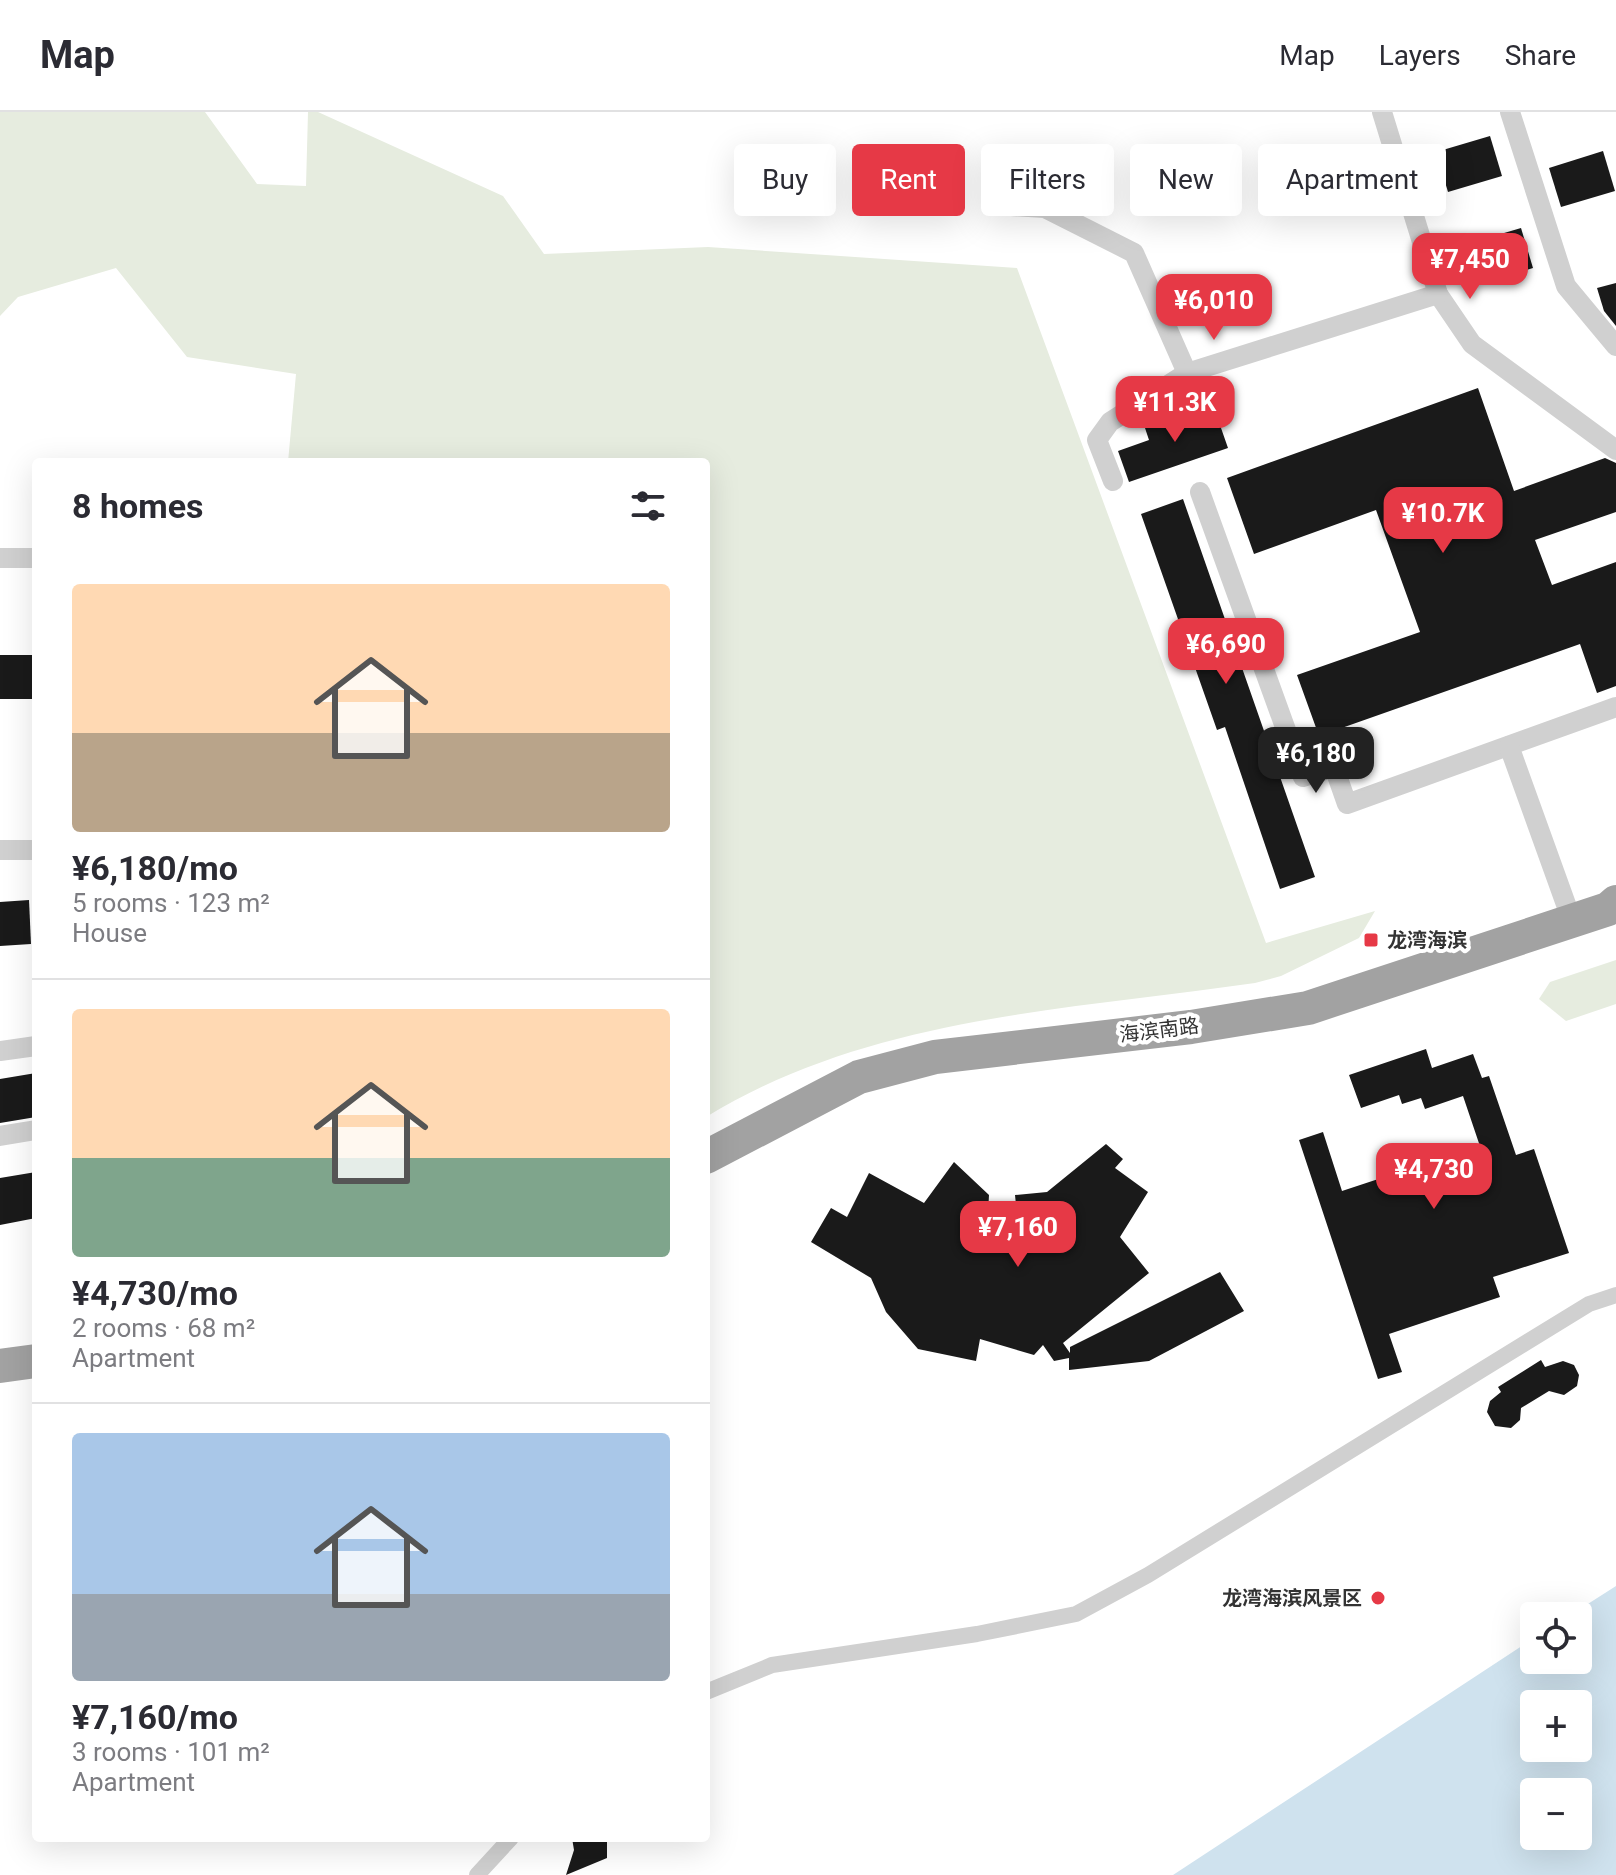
<!DOCTYPE html>
<meta charset="utf-8">
<style>
:root{--surface:#fff;--page:#f7f7f7;--text:#2b2b33;--muted:#7c7c81;--line:#e1e1e2;--accent:#e63946}
body{margin:0;font-family:Roboto,"Noto Sans SC",sans-serif;background:var(--page);color:var(--text);height:100vh;display:flex;flex-direction:column;font-size:30px;white-space:nowrap}
*{box-sizing:border-box;margin:0}
p{font-size:26px;color:var(--muted)}
.icon{flex:none;width:44px;height:44px;fill:none;stroke:currentColor;stroke-width:2;stroke-linecap:round;stroke-linejoin:round}
.map{position:relative;flex:1;overflow:hidden}
.details{position:absolute;left:32px;top:346px;width:678px;height:1384px;display:flex;flex-direction:column;background:var(--surface);border-radius:8px;box-shadow:0 8px 32px #0002}
.details>*{flex:none}
.top-card{position:absolute;left:734px;top:32px;width:760px;height:72px;display:flex;gap:16px}
.fabs{position:absolute;left:1520px;top:1490px;display:grid;gap:16px}
.fabs a{display:grid;place-items:center;width:72px;height:72px;border-radius:8px;background:var(--surface);box-shadow:0 8px 32px #0002;font-size:40px}
.price{position:absolute;translate:-50% -68px;padding:0 18px;border-radius:16px;background:var(--accent);color:#fff;font-size:26px;line-height:52px;filter:drop-shadow(0 2px 4px #0008)}
.price::after{content:'';position:absolute;left:50%;top:48px;width:24px;height:18px;margin-left:-12px;background:inherit;clip-path:polygon(0 0,100% 0,50% 100%)}
.price.active{background:#222;color:#fff}
ul{padding:0;list-style:none}
li{display:grid;align-content:center;gap:16px;height:424px;padding:0 40px}
li+li{border-top:2px solid var(--line)}
li span{display:grid;place-items:center;height:248px;border-radius:8px;color:#555}
li>.icon{margin-inline-start:auto}
span .icon{width:144px;height:144px;fill:#fffc;stroke-width:1}
li b{font-size:34px}
h2{display:flex;justify-content:space-between;align-items:center;height:96px;padding:0 40px;font-size:34px}
.chip{padding:0 28px;border-radius:8px;background:var(--surface);box-shadow:0 8px 32px #0002;font-size:28px;line-height:72px}
.chip.active{background:var(--accent);color:#fff}
header{display:flex;align-items:center;gap:48px;box-sizing:border-box;height:112px;padding:0 40px;background:var(--surface);border-bottom:2px solid var(--line)}
header strong{font-size:38px}
nav{display:flex;gap:44px;margin-inline-start:auto;font-size:28px}
.map>svg:first-child{display:block}
</style>
<header>
<strong>Map</strong>
<nav><a>Map</a><a>Layers</a><a>Share</a></nav>
</header>
<div class="map">
<svg width="1616" height="1763" viewBox="0 0 1616 1763">
<rect width="100%" height="100%" fill="#fff"/>
<g fill="#e6ecdf">
<path d="M0,0h205l52,72 49,2 2,-74h10l185,84 41,58 164,-7 309,21 249,675 109,-32 -16,27 -78,38 -26,7c-186,27 -384,33 -549,134v-655h-418l8,-88 -109,-17 -71,-89 -98,29 -18,19z"/>
<polygon points="1616,848 1616,892 1566,909 1539,887 1550,870"/>
</g>
<path fill="#cfe2ee" fill-rule="evenodd" d="M1616,1474v289h-443l361,-237v22h44v-44h-9zM1534,1592h44v44h-44zM1534,1680h44v44h-44z"/>
<g fill="#1a1a1a">
<polygon points="1490,24 1502,64 1448,80 1436,40"/>
<polygon points="1603,39 1615,79 1561,95 1549,56"/>
<polygon points="1521,116 1533,156 1479,172 1467,132"/>
<polygon points="1616,171 1616,214 1604,199 1597,176"/>
<polygon points="1478,276 1514,379 1605,346 1616,351 1616,400 1535,428 1552,473 1616,450 1616,574 1597,581 1580,532 1319,624 1297,563 1420,520 1376,398 1254,442 1227,366"/>
<polygon points="1213,293 1228,336 1129,370 1118,339 1149,328 1145,316"/>
<polygon points="1183,387 1315,765 1280,777 1225,615 1217,618 1141,402"/>
<rect x="0" y="543" width="34" height="44"/>
<polygon points="29,788 31,832 0,834 0,790"/>
<polygon points="1426,937 1432,956 1473,942 1482,966 1489,964 1516,1043 1534,1037 1569,1141 1493,1165 1500,1185 1389,1222 1402,1260 1378,1267 1299,1028 1323,1020 1342,1079 1454,1042 1460,1061 1486,1052 1463,984 1425,997 1421,986 1402,992 1399,983 1361,996 1349,963"/>
<polygon points="36,961 36,1005 0,1011 0,967"/>
<polygon points="1106,1032 1123,1047 1115,1056 1148,1080 1120,1125 1149,1161 1063,1231 1070,1241 1070,1235 1220,1160 1244,1199 1149,1249 1069,1258 1069,1246 1054,1249 1043,1233 1034,1243 980,1227 976,1249 918,1237 886,1200 871,1166 811,1130 831,1096 847,1105 869,1061 924,1091 954,1050 989,1083 986,1136 1020,1133 1015,1083 1047,1080"/>
<polygon points="36,1060 36,1106 0,1113 0,1066"/>
<polygon points="1541,1248 1545,1255 1563,1249 1574,1253 1579,1263 1577,1274 1564,1283 1549,1279 1521,1296 1520,1308 1511,1316 1495,1314 1487,1300 1490,1289 1501,1280 1498,1275"/>
<polygon points="572,1726 607,1726 607,1746 566,1763 574,1738"/>
</g>
<g fill="none" stroke-linecap="round" stroke-linejoin="round">
<g stroke="#d0d0d0" stroke-width="16">
<polyline points="706,1580 772,1553 977,1522 1076,1502 1148,1463 1589,1192 1616,1183"/>
<polyline points="477,1763 511,1726"/>
</g>
<g stroke="#d0d0d0" stroke-width="20">
<polyline points="1382,0 1438,182 1472,232 1616,338"/>
<polyline points="1510,0 1566,174 1616,234"/>
<polyline points="1011,94 1045,96 1134,141 1187,261"/>
<polyline points="1113,369 1097,328 1110,310 1187,261 1438,182"/>
<polyline points="1200,380 1303,665 1334,655 1347,692 1616,595"/>
<polyline points="0,446 36,446"/>
<polyline points="1509,634 1572,809"/>
<polyline points="0,738 36,738"/>
<polyline points="0,939 36,934"/>
<polyline points="0,1024 36,1018"/>
</g>
<g stroke="#a2a2a2" stroke-width="34">
<polyline points="706,1045 859,965 935,945 1191,915 1308,896 1608,797 1616,790"/>
<polyline points="0,1254 36,1249"/>
</g>
</g>
<g fill="#e63946" stroke="#fff" stroke-width="3">
<rect x="1363" y="820" width="16" height="16" rx="4"/>
<circle cx="1378" cy="1486" r="8"/>
</g>
<g text-anchor="middle" stroke-width="8" stroke-linejoin="round" paint-order="stroke">
<g font-size="20" font-weight="bold" fill="#333" stroke="#fff" text-anchor="start">
<text x="1387" y="835">龙湾海滨</text>
<text x="1362" y="1493" text-anchor="end">龙湾海滨风景区</text>
</g>
<g font-size="20" fill="#333" stroke="#fff">
<text transform="translate(1159 918) rotate(-7)" y="7">海滨南路</text>
</g>
</g>
</svg>
<div class="fabs">
<a><svg class="icon" aria-label="locate" viewBox="0 0 24 24"><circle cx="12" cy="12" r="6"/><path d="M12 2v4M12 18v4M2 12h4M18 12h4"/></svg></a>
<a>+</a>
<a>−</a>
</div>
<b class="price" style="left:1470px;top:189px">¥7,450</b>
<b class="price" style="left:1214px;top:230px">¥6,010</b>
<b class="price" style="left:1175px;top:332px">¥11.3K</b>
<b class="price" style="left:1443px;top:443px">¥10.7K</b>
<b class="price" style="left:1226px;top:574px">¥6,690</b>
<b class="price active" style="left:1316px;top:683px">¥6,180</b>
<b class="price" style="left:1434px;top:1099px">¥4,730</b>
<b class="price" style="left:1018px;top:1157px">¥7,160</b>
<div class="top-card">
<a class="chip">Buy</a>
<a class="chip active">Rent</a>
<a class="chip">Filters</a>
<a class="chip">New</a>
<a class="chip">Apartment</a>
</div>
<section class="details">
<h2>8 homes<svg class="icon" aria-label="filters" viewBox="0 0 24 24"><path d="M4 7h16M4 17h16"/><circle cx="9" cy="7" r="2"/><circle cx="15" cy="17" r="2"/></svg></h2>
<ul>
<li><span style="background:linear-gradient(#ffd9b3 60%,#b9a48a 0)"><svg class="icon" aria-label="home" viewBox="0 0 24 24"><path d="M3 11l9-7 9 7M6 9v11h12V9"/></svg></span><div><b>¥6,180/mo</b><p>5 rooms · 123 m²</p><p>House</p></div></li>
<li><span style="background:linear-gradient(#ffd9b3 60%,#7fa58c 0)"><svg class="icon" aria-label="home" viewBox="0 0 24 24"><path d="M3 11l9-7 9 7M6 9v11h12V9"/></svg></span><div><b>¥4,730/mo</b><p>2 rooms · 68 m²</p><p>Apartment</p></div></li>
<li><span style="background:linear-gradient(#a9c7e8 65%,#9aa5b1 0)"><svg class="icon" aria-label="home" viewBox="0 0 24 24"><path d="M3 11l9-7 9 7M6 9v11h12V9"/></svg></span><div><b>¥7,160/mo</b><p>3 rooms · 101 m²</p><p>Apartment</p></div></li>
</ul>
</section>
</div>
